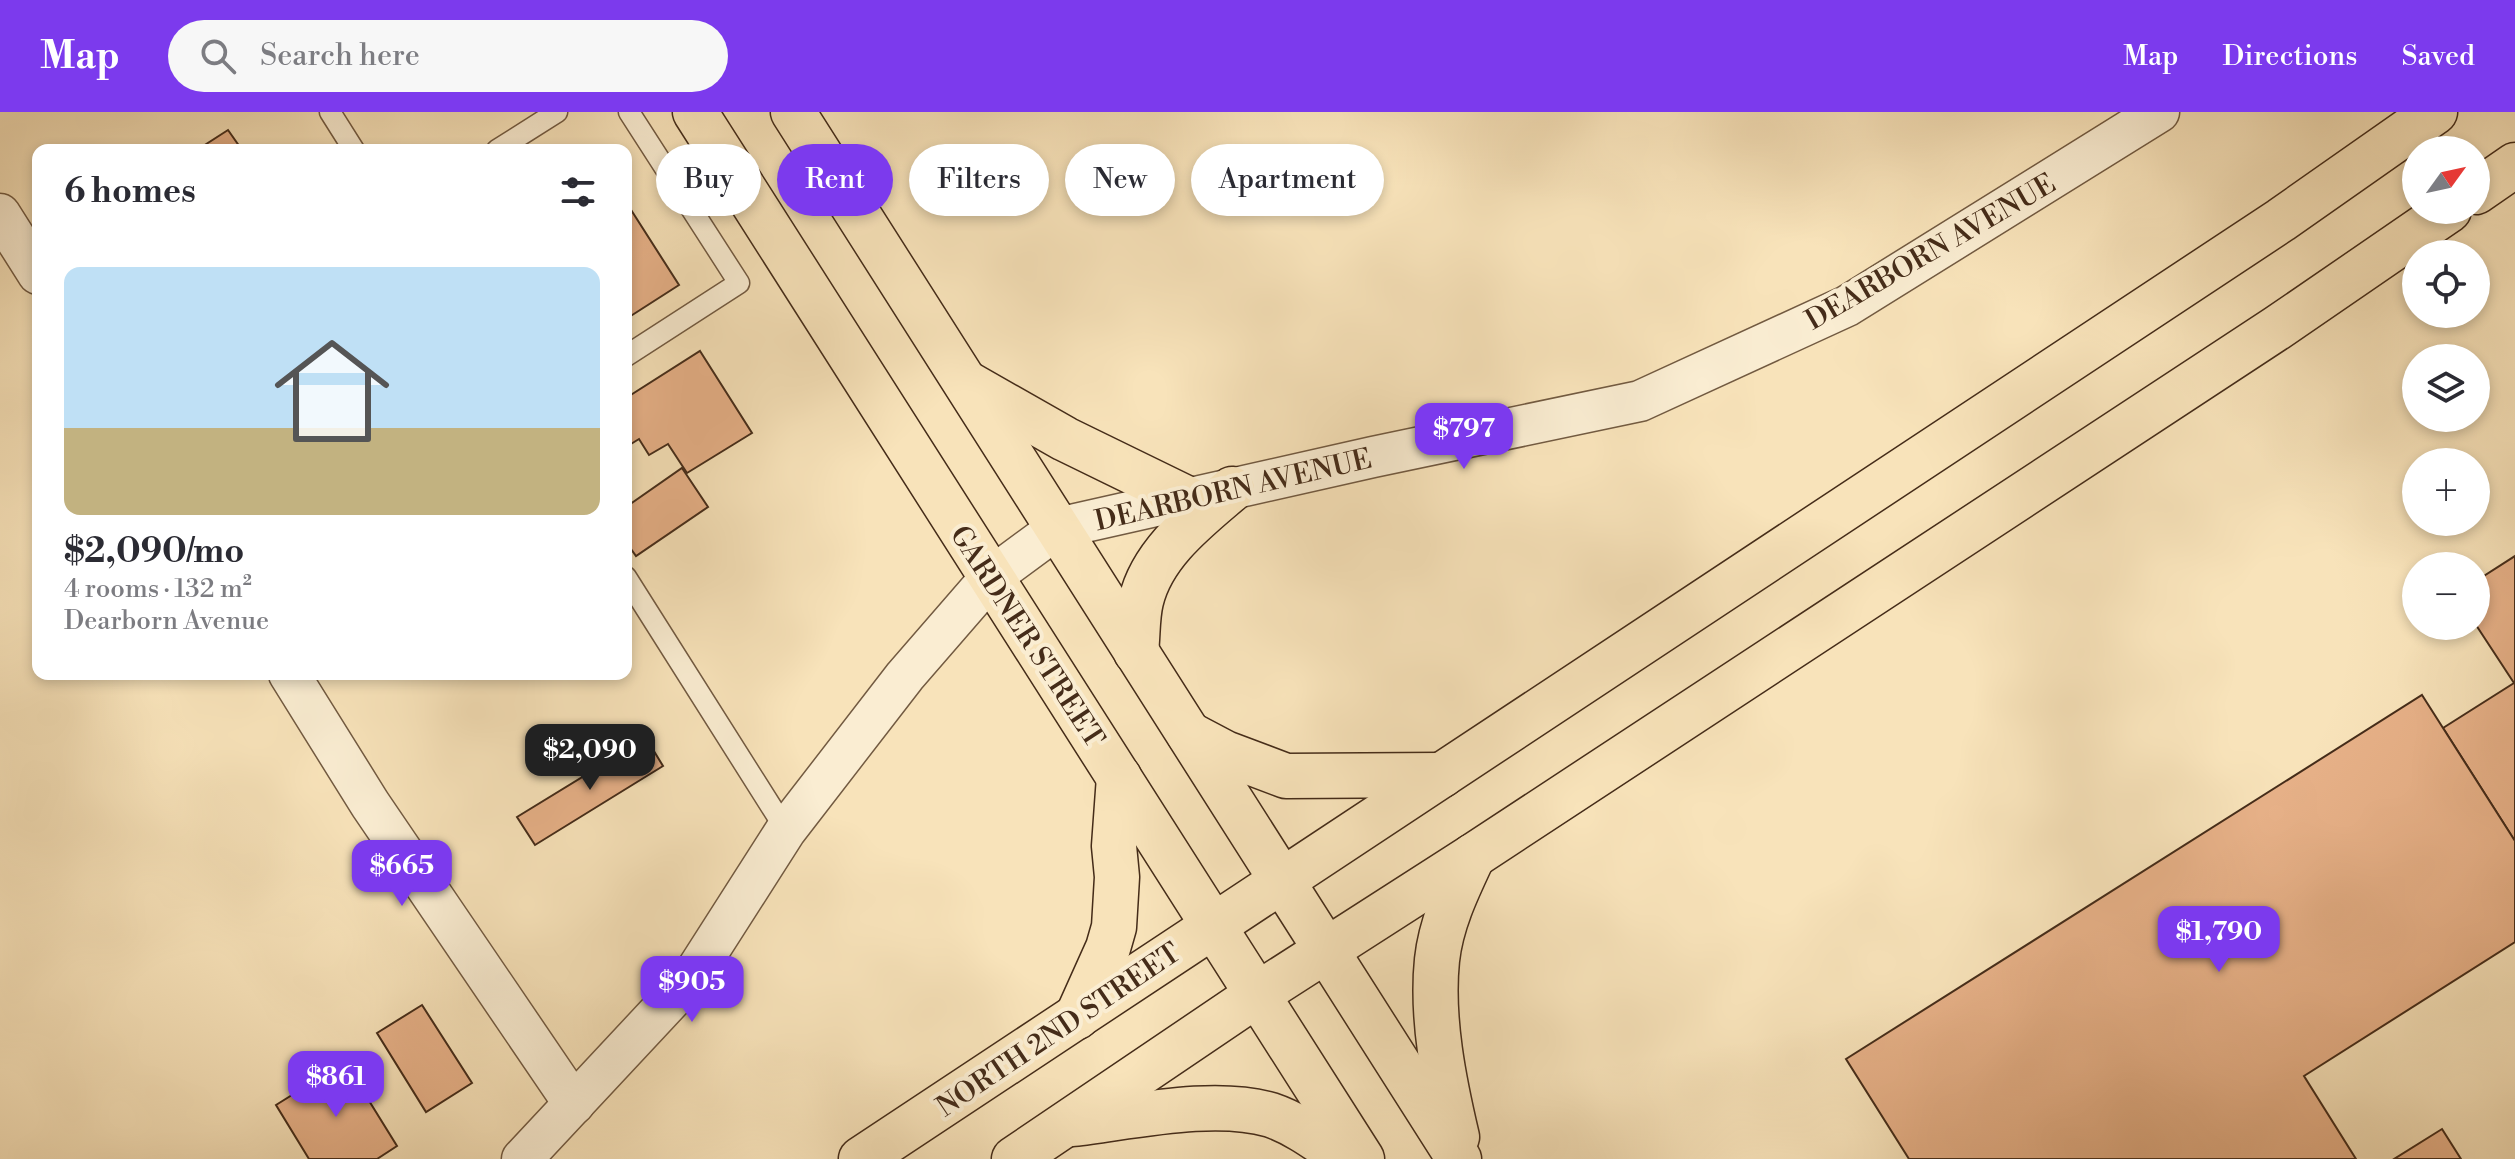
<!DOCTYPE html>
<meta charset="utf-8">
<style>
:root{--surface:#fff;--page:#f7f7f7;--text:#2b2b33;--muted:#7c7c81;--accent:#7c3aed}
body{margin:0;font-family:"Libre Bodoni",serif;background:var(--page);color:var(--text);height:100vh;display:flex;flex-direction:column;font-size:30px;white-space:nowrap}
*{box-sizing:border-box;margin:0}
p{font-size:26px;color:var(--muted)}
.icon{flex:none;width:44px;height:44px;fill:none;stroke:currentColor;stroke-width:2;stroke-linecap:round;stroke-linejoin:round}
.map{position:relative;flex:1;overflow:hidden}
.panel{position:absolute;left:32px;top:32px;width:600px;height:536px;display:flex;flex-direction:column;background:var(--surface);border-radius:16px;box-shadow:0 4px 12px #0003}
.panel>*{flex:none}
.guide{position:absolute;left:656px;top:32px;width:760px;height:72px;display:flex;gap:16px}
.needle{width:52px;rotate:57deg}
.fabs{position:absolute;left:2402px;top:24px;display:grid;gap:16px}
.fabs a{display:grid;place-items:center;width:88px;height:88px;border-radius:50%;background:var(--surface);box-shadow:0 4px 12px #0003;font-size:40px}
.price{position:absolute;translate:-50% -68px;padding:0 18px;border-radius:16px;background:var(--accent);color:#fff;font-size:26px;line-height:52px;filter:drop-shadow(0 2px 4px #0008)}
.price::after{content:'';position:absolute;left:50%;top:48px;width:24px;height:18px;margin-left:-12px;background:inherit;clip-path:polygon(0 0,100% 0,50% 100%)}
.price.selected{background:#222;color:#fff}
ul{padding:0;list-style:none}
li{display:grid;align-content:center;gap:16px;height:424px;padding:0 32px}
li span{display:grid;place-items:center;height:248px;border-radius:16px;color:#555}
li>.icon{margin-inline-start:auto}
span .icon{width:144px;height:144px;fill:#fffc;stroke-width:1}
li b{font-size:34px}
h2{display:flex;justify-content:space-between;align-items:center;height:96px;padding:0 32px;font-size:34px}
.chip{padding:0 28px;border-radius:36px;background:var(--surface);box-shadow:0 4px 12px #0003;font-size:28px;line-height:72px}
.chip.selected{background:var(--accent);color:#fff}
header{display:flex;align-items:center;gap:48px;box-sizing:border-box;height:112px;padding:0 40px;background:var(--accent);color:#fff}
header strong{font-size:38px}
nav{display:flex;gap:44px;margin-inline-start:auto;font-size:28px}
.search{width:560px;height:72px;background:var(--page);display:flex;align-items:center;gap:20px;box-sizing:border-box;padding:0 28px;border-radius:44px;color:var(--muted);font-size:30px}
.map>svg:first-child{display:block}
</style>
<header>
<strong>Map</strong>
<div class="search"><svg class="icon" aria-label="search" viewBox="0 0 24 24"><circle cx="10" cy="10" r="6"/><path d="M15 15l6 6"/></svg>Search here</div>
<nav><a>Map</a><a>Directions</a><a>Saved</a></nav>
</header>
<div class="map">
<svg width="2515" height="1047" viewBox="0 0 2515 1047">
<rect width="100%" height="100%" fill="#f8e3ba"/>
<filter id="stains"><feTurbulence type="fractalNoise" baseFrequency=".0025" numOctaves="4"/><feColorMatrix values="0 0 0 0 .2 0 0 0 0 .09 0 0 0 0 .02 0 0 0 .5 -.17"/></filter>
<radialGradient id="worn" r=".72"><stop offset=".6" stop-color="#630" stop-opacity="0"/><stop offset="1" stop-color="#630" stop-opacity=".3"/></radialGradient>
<g fill="#e7b188" stroke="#452c19" stroke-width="2">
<polygon points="228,18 242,38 197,38"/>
<polygon points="626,90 679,173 626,207"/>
<polygon points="700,239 752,321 687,361 668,332 649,343 639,327 626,335 626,286"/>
<polygon points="682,356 708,395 636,444 626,430 626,395"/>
<polygon points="2515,444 2515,729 2443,616 2514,571 2476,513 2476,469"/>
<polygon points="2422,583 2515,729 2515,830 2304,964 2356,1047 1909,1047 1846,947"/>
<polygon points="646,626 663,654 535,733 517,705"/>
<polygon points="422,893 472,971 426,1000 377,921"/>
<polygon points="345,950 397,1034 377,1047 309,1047 276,993"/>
<polygon points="2442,1017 2461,1047 2394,1047"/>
</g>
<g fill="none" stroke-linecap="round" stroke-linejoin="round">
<g stroke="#725a41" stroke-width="23">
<g id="lane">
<polyline points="330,0 354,38"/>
<polyline points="497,38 557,0"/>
<polyline points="678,76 724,45"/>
<polyline points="626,244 739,171 629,0"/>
<polyline points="626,465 786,718"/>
</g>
</g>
<g stroke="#725a41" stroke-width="43">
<g id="street">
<polyline points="0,102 38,162"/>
<polyline points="289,562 370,692 574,992"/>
<polyline points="522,1047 692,865 786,718 905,564 990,466 1058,416 1373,345 1640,289 1847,194 2159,0"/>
</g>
</g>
<g stroke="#452c19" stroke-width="47">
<g id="primary">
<polyline points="695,0 1362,1047"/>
<polyline points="793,0 1459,1047"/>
<polyline points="2476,80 2515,53"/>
<polyline points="970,273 1065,327 1188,387"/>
<path d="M1136,540c2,-17 1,-35 5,-51 11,-48 56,-82 91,-112"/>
<polyline points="1189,622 1225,641 1286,664 1442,663"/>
<polyline points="1077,905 1108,836 1114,815 1117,765 1114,734 1119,665"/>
<path d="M1073,1012c59,-7 141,-26 198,-9 27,9 51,28 75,44"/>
<path d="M1457,1025c-13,-55 -26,-119 -20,-177 4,-37 20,-70 36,-104"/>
<polyline points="861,1047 2281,108 2435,0"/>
<polyline points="1014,1047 1258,882 1473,744 2277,216 2449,98"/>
</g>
</g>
<use href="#lane" stroke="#faedd2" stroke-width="20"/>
<use href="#street" stroke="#faedd2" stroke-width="40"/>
<use href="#primary" stroke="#f8e3ba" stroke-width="44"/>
</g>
<g text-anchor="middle" stroke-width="8" stroke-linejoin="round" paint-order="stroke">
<g font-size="28" fill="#452c19" stroke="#faedd2">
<text transform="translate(1930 139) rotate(-30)" y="10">DEARBORN AVENUE</text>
<text transform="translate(1233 377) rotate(-13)" y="10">DEARBORN AVENUE</text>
<text transform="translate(1028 524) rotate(57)" y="10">GARDNER STREET</text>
<text transform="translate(1058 917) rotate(-34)" y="10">NORTH 2ND STREET</text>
</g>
</g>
<rect width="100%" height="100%" filter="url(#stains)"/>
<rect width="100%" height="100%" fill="url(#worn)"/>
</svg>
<div class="fabs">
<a><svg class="needle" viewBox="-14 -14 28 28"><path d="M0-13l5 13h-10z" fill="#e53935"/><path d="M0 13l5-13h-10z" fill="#7c7c81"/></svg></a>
<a><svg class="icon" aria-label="locate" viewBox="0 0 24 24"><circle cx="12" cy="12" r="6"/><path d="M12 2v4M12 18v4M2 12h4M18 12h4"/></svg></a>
<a><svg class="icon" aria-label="layers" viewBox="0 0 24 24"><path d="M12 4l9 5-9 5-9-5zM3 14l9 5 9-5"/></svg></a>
<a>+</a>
<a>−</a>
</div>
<b class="price" style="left:1464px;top:359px">$797</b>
<b class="price selected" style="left:590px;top:680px">$2,090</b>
<b class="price" style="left:402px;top:796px">$665</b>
<b class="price" style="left:2219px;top:862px">$1,790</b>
<b class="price" style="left:692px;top:912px">$905</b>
<b class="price" style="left:336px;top:1007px">$861</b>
<div class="guide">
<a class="chip">Buy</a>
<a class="chip selected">Rent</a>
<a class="chip">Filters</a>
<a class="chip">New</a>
<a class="chip">Apartment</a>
</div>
<section class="panel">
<h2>6 homes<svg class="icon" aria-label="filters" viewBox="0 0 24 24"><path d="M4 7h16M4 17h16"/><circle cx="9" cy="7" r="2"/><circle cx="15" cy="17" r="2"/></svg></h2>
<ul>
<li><span style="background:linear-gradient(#bfe0f5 65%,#c2b280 0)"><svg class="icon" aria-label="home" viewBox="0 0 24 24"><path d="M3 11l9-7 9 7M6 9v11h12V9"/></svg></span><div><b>$2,090/mo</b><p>4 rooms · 132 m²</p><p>Dearborn Avenue</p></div></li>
</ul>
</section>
</div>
